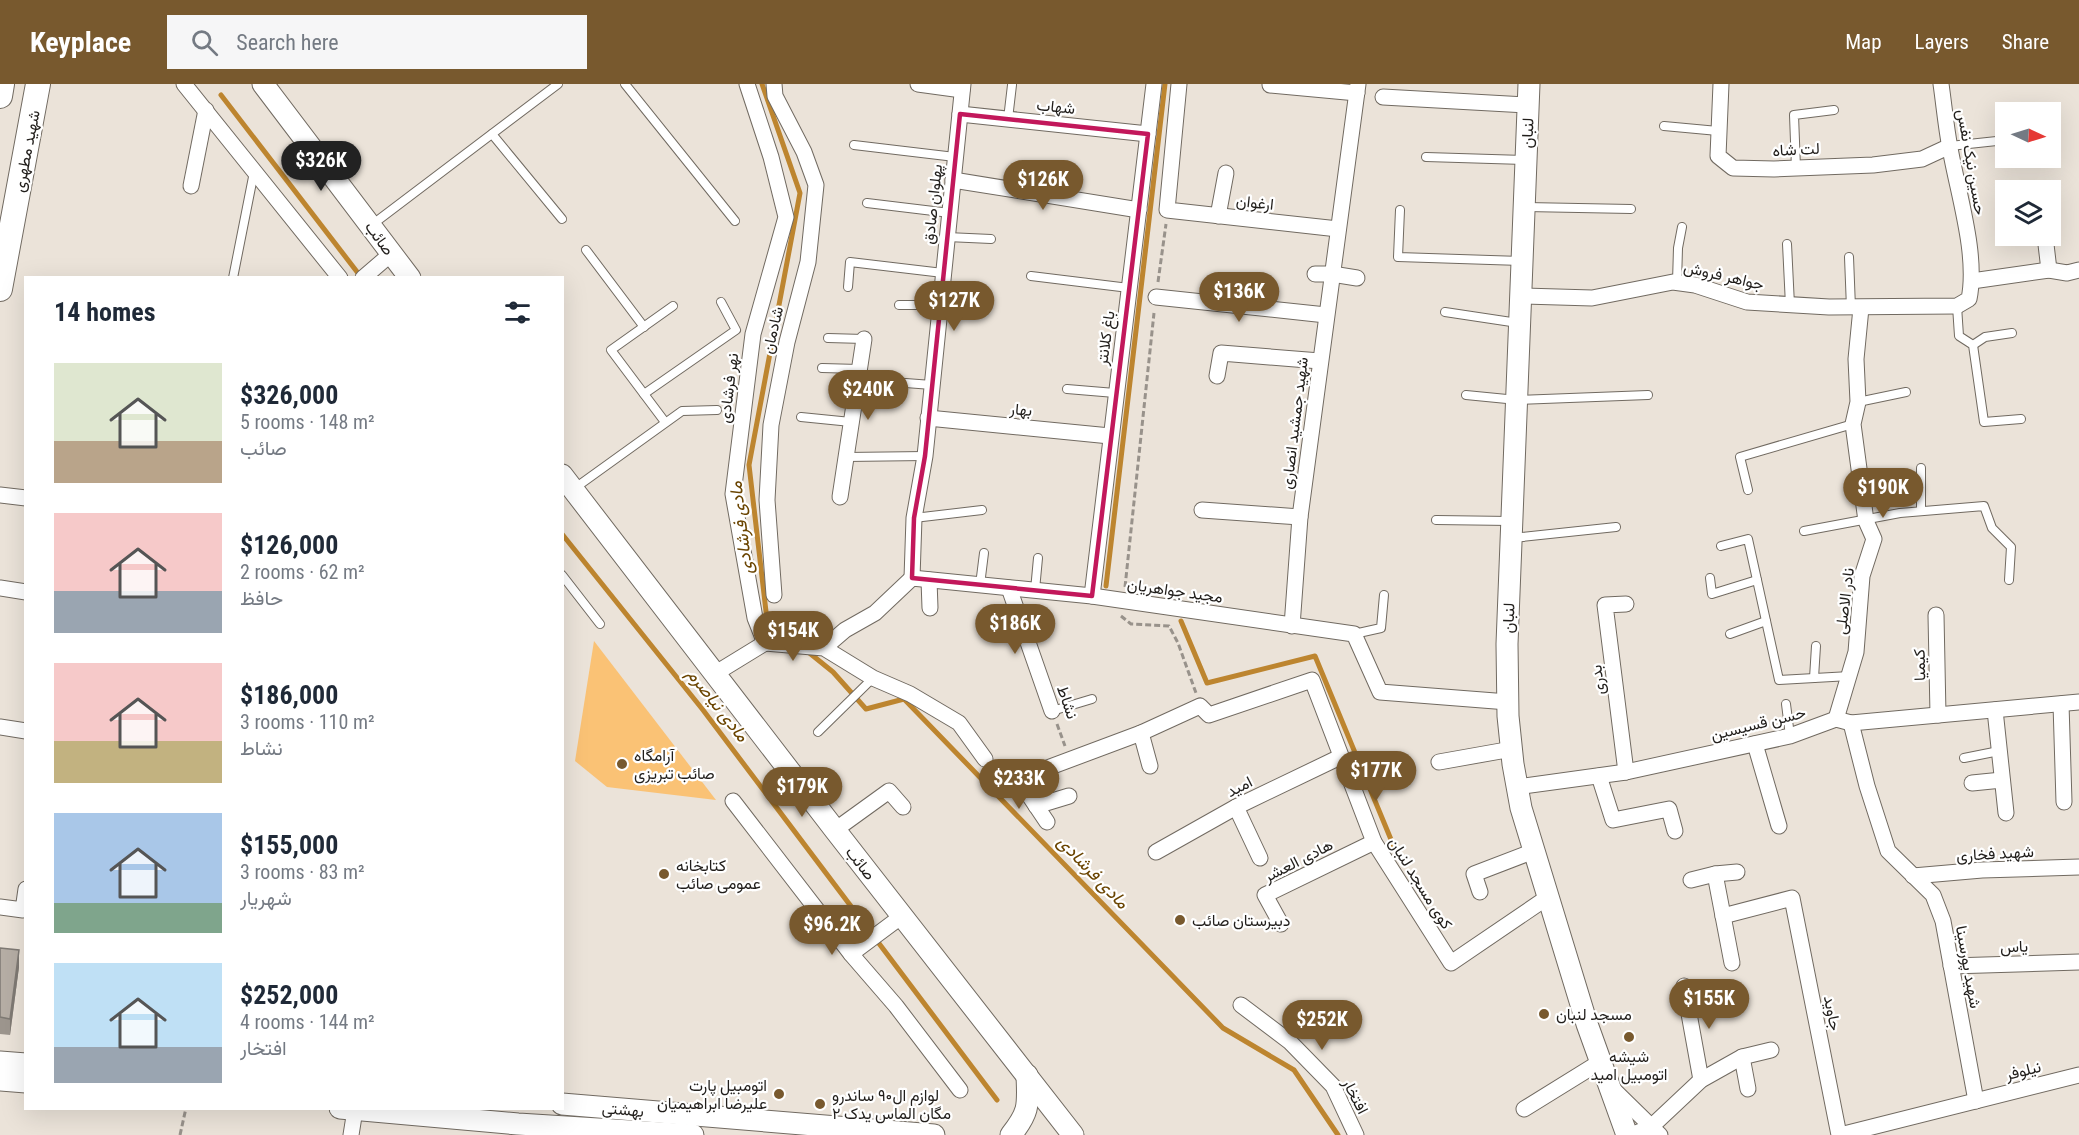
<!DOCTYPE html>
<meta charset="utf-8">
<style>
:root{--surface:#fff;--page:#f6f6f7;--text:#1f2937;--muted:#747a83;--accent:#78592e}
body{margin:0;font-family:"Roboto Condensed",Vazirmatn,sans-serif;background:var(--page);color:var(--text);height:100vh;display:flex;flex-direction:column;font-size:22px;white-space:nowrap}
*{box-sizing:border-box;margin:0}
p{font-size:20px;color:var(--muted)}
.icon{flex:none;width:33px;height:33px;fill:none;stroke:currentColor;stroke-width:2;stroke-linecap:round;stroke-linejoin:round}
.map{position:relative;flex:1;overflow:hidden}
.sheet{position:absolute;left:24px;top:192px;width:540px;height:834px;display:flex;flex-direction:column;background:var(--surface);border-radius:0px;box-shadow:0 6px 24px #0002}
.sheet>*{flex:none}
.needle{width:39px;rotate:94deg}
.fabs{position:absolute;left:1995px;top:18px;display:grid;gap:12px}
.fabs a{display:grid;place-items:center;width:66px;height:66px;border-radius:0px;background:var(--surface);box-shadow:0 6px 24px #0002;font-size:30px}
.price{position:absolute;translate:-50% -51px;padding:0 14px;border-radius:21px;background:var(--accent);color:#fff;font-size:20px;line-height:39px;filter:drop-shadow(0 2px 3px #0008)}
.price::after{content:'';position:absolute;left:50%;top:36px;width:18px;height:14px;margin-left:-9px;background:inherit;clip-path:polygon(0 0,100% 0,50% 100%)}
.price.active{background:#222;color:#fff}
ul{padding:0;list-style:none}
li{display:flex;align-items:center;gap:18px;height:150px;padding:0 30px}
li span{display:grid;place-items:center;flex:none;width:168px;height:120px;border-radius:0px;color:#555}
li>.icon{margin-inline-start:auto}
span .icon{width:72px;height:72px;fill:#fffc;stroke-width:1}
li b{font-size:26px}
h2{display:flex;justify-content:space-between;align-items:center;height:72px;padding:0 30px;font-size:26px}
header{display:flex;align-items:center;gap:36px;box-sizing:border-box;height:84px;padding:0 30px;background:var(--accent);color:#fff}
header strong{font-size:28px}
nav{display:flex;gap:33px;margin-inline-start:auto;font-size:21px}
.search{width:420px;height:54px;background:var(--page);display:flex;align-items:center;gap:15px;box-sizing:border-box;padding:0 21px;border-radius:0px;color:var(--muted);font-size:22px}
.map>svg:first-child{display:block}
</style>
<header>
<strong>Keyplace</strong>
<div class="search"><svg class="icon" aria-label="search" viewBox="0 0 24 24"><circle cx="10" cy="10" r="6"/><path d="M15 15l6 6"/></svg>Search here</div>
<nav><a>Map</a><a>Layers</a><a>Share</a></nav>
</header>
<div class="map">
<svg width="2079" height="1051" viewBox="0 0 2079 1051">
<rect width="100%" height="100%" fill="#ebe3d9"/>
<polygon fill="#fac275" points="594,557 716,716 607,703 575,677"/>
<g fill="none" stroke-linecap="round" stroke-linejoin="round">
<g stroke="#bd852f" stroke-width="5">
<polyline points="762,0 800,109 749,381 767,536 795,558"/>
<polyline points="221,11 361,193"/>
<polyline points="562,450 703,626 997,1016"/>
<polyline points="1106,502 1165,0"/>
<polyline points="1181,537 1207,599 1315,572 1397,770"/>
<polyline points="807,567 833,588 866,625 904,615 1223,944 1294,986 1338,1051"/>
</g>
<g stroke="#716a61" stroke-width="10">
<g id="service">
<polyline points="625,0 735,137"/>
<polyline points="1008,35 1012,1"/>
<polyline points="1664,42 1718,47"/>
<polyline points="492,50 562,135"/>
<polyline points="854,61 955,73"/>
<polyline points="1950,62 2006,56"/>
<polyline points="1426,73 1524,76"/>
<polyline points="1796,84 1794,31 1834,26"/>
<polyline points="867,119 950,129"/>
<polyline points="1526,123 1631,125"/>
<polyline points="1400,126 1398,173 1521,177"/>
<polyline points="373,140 558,0"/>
<polyline points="947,153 991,155"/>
<polyline points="1787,160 1790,221"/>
<polyline points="586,166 644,243"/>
<polyline points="1849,173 1851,224"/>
<polyline points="1031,192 1129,204"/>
<polyline points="233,194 254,88"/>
<polyline points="1677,198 1678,164 1682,143"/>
<polyline points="848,203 850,178 943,189"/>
<polyline points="899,221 940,221 975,228"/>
<polyline points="1957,222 1959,252 1973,261 1984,338 2021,335"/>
<polyline points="1445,228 1518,239"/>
<polyline points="828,254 864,255"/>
<polyline points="1973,261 1985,253 2012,249"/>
<polyline points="822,284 859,285"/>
<polyline points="879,297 932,301"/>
<polyline points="1067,305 1115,309"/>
<polyline points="644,310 736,246 721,218"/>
<polyline points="1466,311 1517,316 1648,311"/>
<polyline points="1858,318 1906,308"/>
<polyline points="801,333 851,338"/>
<polyline points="665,338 611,266 673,222"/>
<polyline points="846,373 925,372"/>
<polyline points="1921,384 1921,427"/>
<polyline points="575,404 682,327 717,326"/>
<polyline points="1748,406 1740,373 1853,340"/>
<polyline points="914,434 982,426"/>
<polyline points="1436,436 1510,437"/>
<polyline points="1804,447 1900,429 1984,422 1992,444 2011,463 2009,496"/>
<polyline points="1513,454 1616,443"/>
<polyline points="1721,462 1748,455 1779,596 1850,592"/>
<polyline points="562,491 600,540"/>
<polyline points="1710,494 1712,510 1757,496"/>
<polyline points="980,501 984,469"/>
<polyline points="1035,506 1038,474"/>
<polyline points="1354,550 1381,544 1384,511"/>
<polyline points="1730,550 1766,537"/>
<polyline points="1814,594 1816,562"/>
<polyline points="1786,620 1790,652"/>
<polyline points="1052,627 1092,615"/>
<polyline points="818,648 873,594"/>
<polyline points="1964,674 1999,667"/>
</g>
</g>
<g stroke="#716a61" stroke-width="17">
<g id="minor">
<polyline points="184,0 340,194"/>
<polyline points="747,0 771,73 786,133 753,250 733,410 755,534 765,559"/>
<polyline points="774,0 775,12 804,68 816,101 808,178 787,258 771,341 767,416 774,511"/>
<polyline points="918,0 962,6"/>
<polyline points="1179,0 1167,126 1338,145"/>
<polyline points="1721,0 1718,72 1733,84 1774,85 1873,81 1922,75 1950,62"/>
<polyline points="1270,1 1357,9"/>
<polyline points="1383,13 1528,21"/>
<polyline points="960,30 1148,50"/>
<polyline points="953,96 1139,126"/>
<polyline points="191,102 206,26"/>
<polyline points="1218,132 1226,89"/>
<polyline points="2045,152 2049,186"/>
<polyline points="1315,190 1332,190 1357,194"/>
<polyline points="363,194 392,169"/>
<polyline points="1972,197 2049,186 2067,189 2079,186"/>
<path d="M1521,212l71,2 81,-16 22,3 52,17 82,5 128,-1 12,-7c9,-44 -11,-105 -19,-151 -4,-21 -6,-43 -9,-64"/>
<polyline points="1156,213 1326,231"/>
<polyline points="1217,292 1221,269 1320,277"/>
<polyline points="928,334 1110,352"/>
<polyline points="0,411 26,414"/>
<polyline points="840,413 864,255"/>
<polyline points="1202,426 1300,433"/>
<polyline points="912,494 914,434 925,372 963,0"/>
<polyline points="929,496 930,524"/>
<polyline points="0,504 26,508"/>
<polyline points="1009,504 1052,627"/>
<polyline points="1092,512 1154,0"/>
<polyline points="1626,520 1605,521 1626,688"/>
<polyline points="1936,531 1938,631"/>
<polyline points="1292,542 1300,433 1358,0"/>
<polyline points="765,559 824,564 873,594 910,610 959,639 985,675"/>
<polyline points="824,564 845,546 875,529 912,494 1092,512 1354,550 1380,608 1508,618"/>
<polyline points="716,589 765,559"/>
<polyline points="2061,620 2064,718"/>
<polyline points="1995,626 2006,729"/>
<polyline points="1836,635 1856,568 1862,492 1874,455 1866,437 1853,340 1858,318 1856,275 1861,224"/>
<polyline points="1851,639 1867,702 1888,767 1933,811 1943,837 1976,1017"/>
<polyline points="0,643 26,647"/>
<polyline points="1141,649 1150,682"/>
<polyline points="1755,660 1779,742"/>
<polyline points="1439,678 1512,665"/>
<polyline points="1599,692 1613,736 1669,725 1675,747"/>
<polyline points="1972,699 2002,696"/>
<polyline points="1517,703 1626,688 1790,652 1836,635 1851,639 2079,618"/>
<polyline points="733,717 851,870 896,922 960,1006"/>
<polyline points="1036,722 1069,712"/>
<polyline points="1236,723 1260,774"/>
<polyline points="1047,738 1018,695 1141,649 1200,622 1209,631 1312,596 1374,758 1451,879 1548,813"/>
<polyline points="835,746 889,707 903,723"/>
<polyline points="1156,768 1236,723 1340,673"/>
<polyline points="1715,790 1732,879"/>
<polyline points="1913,792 1982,786 2079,783"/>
<polyline points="1691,796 1715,790 1737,788"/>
<polyline points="1480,808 1474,790 1534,767"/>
<polyline points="0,823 23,826 26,805"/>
<polyline points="1723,832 1792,814 1839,1051"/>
<polyline points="1281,840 1265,811 1374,758"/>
<polyline points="851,870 902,832"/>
<polyline points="1951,882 2079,878"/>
<polyline points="1684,902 1701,996"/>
<polyline points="1241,921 1290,958 1333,1002 1356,1051"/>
<polyline points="1742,973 1748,1005"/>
<polyline points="1613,1005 1660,1051"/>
<polyline points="1524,1025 1600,978"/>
<polyline points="351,1051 355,1026"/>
<polyline points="1631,1051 1651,1043 1701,996 1742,973 1771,966"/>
<polyline points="1840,1051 2079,991"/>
</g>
</g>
<g stroke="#716a61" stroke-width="23">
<g id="secondary">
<polyline points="263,0 410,194"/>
<polyline points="1529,0 1507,560 1508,632 1513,680 1521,724 1587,940 1627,1051"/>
<polyline points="562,391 835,746 1073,1051"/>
<polyline points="0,978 26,980"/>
<polyline points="0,996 26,998"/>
<polyline points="562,1020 934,1051"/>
<polyline points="340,1024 518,1040 693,1051"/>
<path d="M1011,1051c19,-24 17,-30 16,-60"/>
</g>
</g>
<g stroke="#716a61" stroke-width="26">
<g id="primary">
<polyline points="0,12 2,0"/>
<polyline points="0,205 38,0"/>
</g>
</g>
<g stroke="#98928b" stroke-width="3" stroke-dasharray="6 3" stroke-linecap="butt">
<polyline points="1158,198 1166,140"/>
<polyline points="1125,503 1154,229"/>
<polyline points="1121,532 1131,540 1169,542 1178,559 1196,609"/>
<polyline points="1057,640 1065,662"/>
<polyline points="180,1051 186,1024"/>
</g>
<use href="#service" stroke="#fff" stroke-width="8"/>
<use href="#minor" stroke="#fff" stroke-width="15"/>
<use href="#secondary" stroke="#fff" stroke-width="21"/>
<use href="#primary" stroke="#fff" stroke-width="24"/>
</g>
<polygon fill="#9d968e" points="0,864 19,883 10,951 0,950"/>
<polygon fill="#7f7a74" points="19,866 19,883 10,951 10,935"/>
<polygon fill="#b6aea5" stroke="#7f7a74" stroke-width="1.5" points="0,864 19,866 10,935 0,933"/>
<path fill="none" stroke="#c2185b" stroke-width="4.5" stroke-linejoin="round" d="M960,30l188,20 -56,462 -180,-18 2,-60 11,-62z"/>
<g fill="#78592e" stroke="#fff" stroke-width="2">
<circle cx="622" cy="680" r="6"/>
<circle cx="664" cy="790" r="6"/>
<circle cx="1180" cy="836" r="6"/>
<circle cx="1544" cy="930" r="6"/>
<circle cx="1629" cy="953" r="6"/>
<circle cx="779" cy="1010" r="6"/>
<circle cx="820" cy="1020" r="6"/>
</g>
<g text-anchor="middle" stroke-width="4.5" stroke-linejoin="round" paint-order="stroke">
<g font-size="16" fill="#211e1b" stroke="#fff">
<text transform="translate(1056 22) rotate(6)" y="6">شهاب</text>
<text transform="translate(1527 49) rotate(-88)" y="6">لنبان</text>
<text transform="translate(1796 65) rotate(-3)" y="6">لت شاه</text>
<text transform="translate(26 67) rotate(-79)" y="6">شهید مطهری</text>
<text transform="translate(1972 78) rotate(80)" y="6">حسین نیک نفس</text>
<text transform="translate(1255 118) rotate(6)" y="6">ارغوان</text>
<text transform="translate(932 120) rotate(-84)" y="6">پهلوان صادق</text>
<text transform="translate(380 154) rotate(54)" y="6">صائب</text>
<text transform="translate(1724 191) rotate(13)" y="6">جواهر فروش</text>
<text transform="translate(772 246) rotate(-77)" y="6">شادمان</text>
<text transform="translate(1105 254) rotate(-82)" y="6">باغ کلانتر</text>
<text transform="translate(728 304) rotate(-83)" y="6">نهر فرشادی</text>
<text transform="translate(1021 325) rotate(5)" y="6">بهار</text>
<text transform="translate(1294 339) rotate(-83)" y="6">شهید جمشید انصاری</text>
<text transform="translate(1175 506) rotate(8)" y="6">مجید جواهریان</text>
<text transform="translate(1844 517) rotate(-83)" y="6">نادر الاصلی</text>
<text transform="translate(1508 534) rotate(-88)" y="6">لنبان</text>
<text transform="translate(1919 581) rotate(-91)" y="6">کیمیا</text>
<text transform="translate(1597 596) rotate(-97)" y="6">بدری</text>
<text transform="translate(1068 618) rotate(71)" y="6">نشاط</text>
<text transform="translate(1758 639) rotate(-14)" y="6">حسن قسیسین</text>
<text transform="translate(1239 702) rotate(-27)" y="6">امید</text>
<text transform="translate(1995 769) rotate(-3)" y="6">شهید فخاری</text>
<text transform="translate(1298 776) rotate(-27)" y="6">هادی العشر</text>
<text transform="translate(861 779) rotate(52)" y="6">صائب</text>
<text transform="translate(1421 799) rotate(58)" y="6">کوی مسجد لنبان</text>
<text transform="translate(2014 862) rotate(-2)" y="6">یاس</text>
<text transform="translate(1969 883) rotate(80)" y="6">شهید پورسینا</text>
<text transform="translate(1833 929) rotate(79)" y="6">جاوید</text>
<text transform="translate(2023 986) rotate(-14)" y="6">نیلوفر</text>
<text transform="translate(1356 1012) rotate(63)" y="6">افتخار</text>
<text transform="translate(623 1025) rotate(5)" y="6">بهشتی</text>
</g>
<g font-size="16" fill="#211e1b" stroke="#fff" text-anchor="start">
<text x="634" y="677">آرامگاه<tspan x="634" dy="18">صائب تبریزی</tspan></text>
<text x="676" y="787">کتابخانه<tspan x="676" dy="18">عمومی صائب</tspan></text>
<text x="1192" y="842">دبیرستان صائب</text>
<text x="1556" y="936">مسجد لنبان</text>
<text x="1629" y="978" text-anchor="middle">شیشه<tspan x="1629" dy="18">اتومبیل امید</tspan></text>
<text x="767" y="1007" text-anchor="end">اتومبیل پارت<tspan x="767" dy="18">علیرضا ابراهیمیان</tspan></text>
<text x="832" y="1017">لوازم ال۹۰ ساندرو<tspan x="832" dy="18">مگان الماس یدک ۲</tspan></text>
</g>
<g font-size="18" font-style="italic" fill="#6a4400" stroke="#fff">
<text transform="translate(741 444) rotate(-97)" y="6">مادی فرشادی</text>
<text transform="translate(718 621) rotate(52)" y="6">مادی نیاصرم</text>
<text transform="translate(1093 788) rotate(46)" y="6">مادی فرشادی</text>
</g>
</g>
</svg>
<div class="fabs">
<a><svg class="needle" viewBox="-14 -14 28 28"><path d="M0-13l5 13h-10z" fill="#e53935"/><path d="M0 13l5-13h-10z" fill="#747a83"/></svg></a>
<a><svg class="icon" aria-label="layers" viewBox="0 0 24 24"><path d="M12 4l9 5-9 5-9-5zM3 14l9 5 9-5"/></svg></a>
</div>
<b class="price active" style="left:321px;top:108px">$326K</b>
<b class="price" style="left:1043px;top:127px">$126K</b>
<b class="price" style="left:1239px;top:239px">$136K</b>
<b class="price" style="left:954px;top:248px">$127K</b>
<b class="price" style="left:868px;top:337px">$240K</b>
<b class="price" style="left:1883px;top:435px">$190K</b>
<b class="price" style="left:1015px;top:571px">$186K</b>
<b class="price" style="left:793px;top:578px">$154K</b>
<b class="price" style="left:1376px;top:718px">$177K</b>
<b class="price" style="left:1019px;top:726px">$233K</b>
<b class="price" style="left:802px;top:734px">$179K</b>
<b class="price" style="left:832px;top:872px">$96.2K</b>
<b class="price" style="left:1709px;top:946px">$155K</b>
<b class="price" style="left:1322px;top:967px">$252K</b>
<section class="sheet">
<h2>14 homes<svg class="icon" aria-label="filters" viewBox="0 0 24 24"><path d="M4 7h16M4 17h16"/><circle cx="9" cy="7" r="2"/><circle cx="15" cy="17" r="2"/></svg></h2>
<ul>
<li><span style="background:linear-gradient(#dfe7d0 65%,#b9a48a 0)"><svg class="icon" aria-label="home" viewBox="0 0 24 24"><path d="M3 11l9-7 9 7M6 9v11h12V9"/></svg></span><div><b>$326,000</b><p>5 rooms · 148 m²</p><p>صائب</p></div></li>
<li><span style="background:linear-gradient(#f6c9c9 65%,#9aa5b1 0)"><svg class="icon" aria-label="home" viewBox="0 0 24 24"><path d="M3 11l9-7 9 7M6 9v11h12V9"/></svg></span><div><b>$126,000</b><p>2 rooms · 62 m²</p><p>حافظ</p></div></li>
<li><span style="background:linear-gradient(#f6c9c9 65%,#c2b280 0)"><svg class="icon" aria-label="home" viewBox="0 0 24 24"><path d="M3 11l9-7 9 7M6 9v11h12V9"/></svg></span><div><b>$186,000</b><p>3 rooms · 110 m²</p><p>نشاط</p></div></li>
<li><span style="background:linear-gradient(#a9c7e8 75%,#7fa58c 0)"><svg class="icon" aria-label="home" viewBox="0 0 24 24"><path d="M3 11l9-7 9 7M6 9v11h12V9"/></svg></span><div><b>$155,000</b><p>3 rooms · 83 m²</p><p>شهریار</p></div></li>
<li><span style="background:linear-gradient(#bfe0f5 70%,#9aa5b1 0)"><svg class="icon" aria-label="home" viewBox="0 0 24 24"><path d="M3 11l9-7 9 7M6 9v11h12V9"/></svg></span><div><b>$252,000</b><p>4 rooms · 144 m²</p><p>افتخار</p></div></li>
</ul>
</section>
</div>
